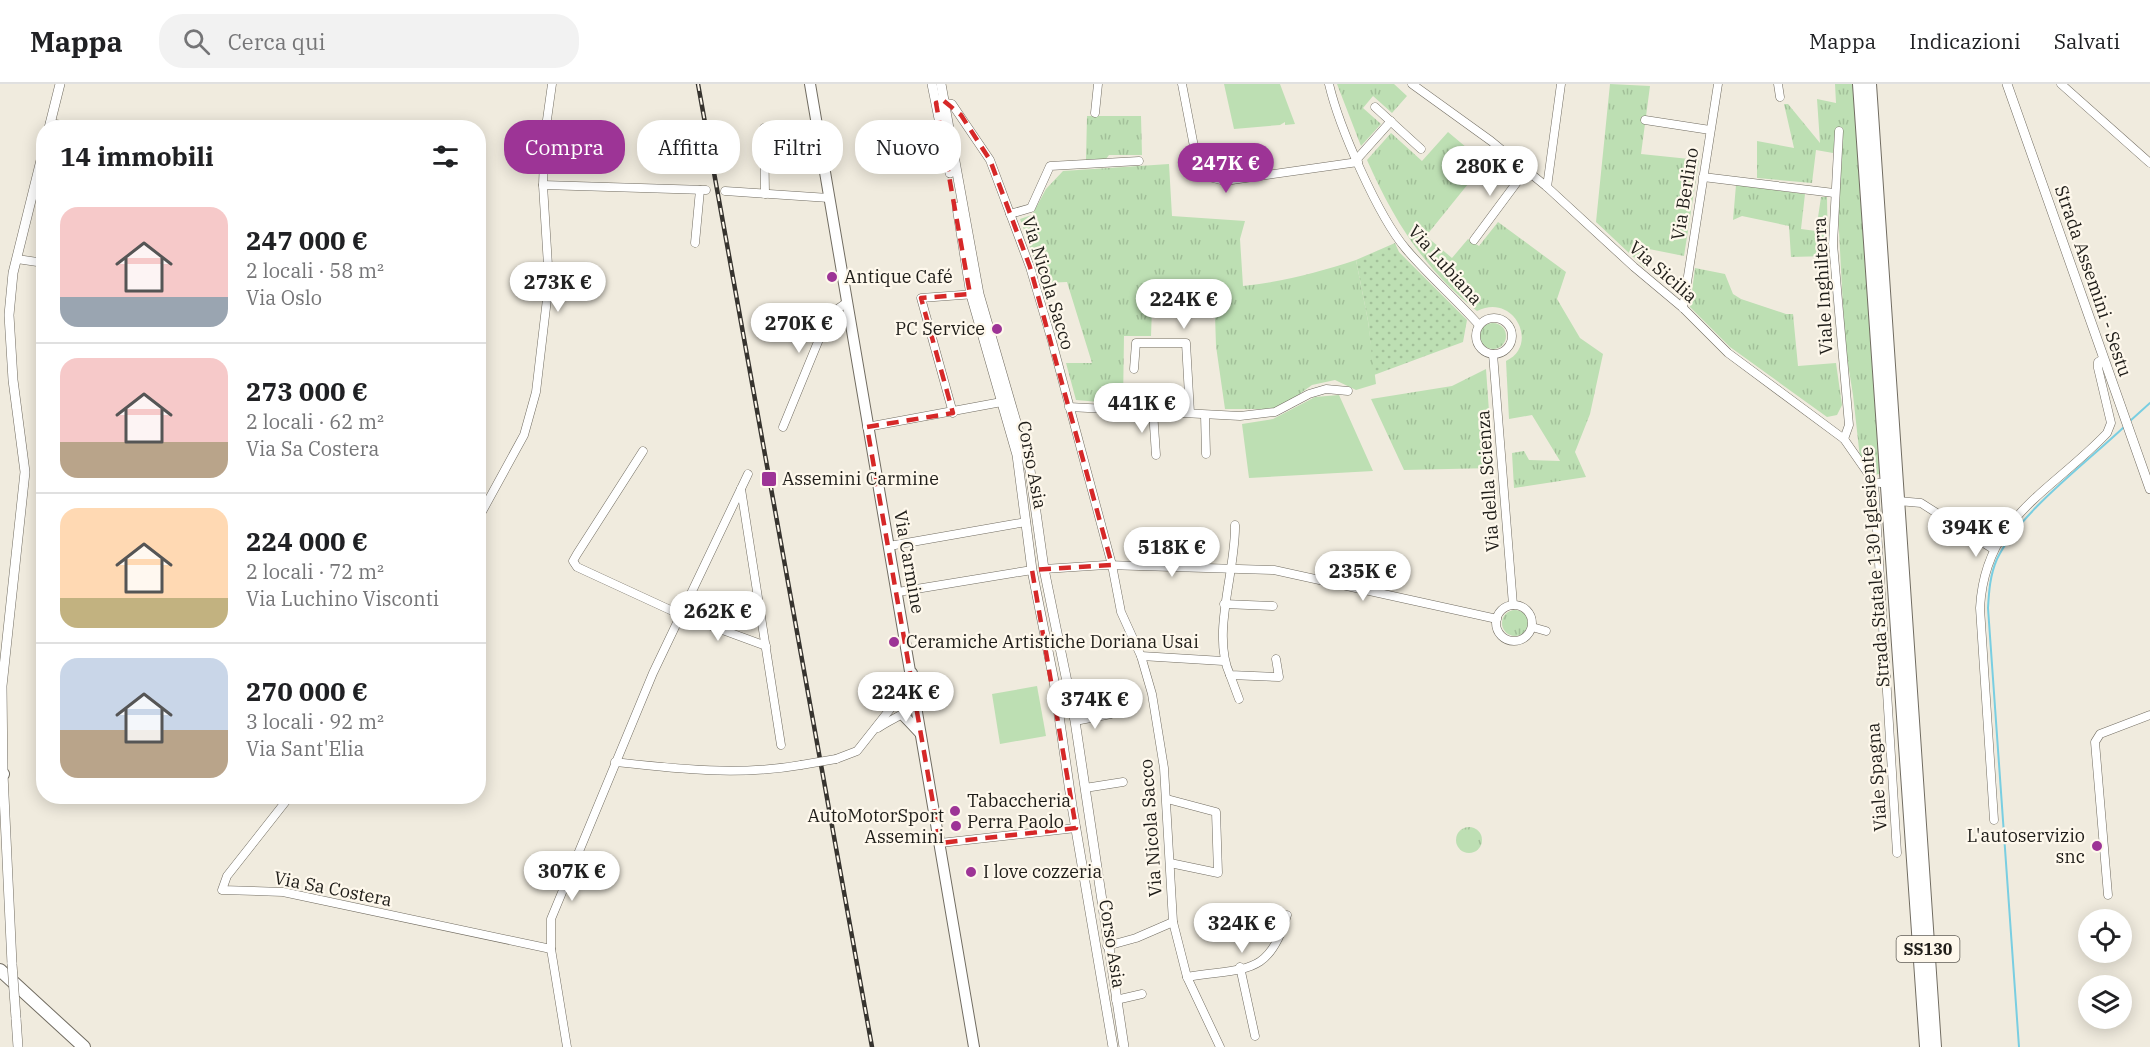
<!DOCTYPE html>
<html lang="it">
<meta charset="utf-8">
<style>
:root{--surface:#fff;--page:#f2f2f2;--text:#202124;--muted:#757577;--line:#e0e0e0;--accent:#9d3496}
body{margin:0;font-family:"IBM Plex Serif",serif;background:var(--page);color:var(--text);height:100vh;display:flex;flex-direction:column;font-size:22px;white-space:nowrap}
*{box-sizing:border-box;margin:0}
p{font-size:20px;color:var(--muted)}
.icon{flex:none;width:33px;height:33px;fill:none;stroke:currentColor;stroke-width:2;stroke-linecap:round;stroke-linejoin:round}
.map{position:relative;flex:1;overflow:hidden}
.panel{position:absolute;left:36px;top:36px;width:450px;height:684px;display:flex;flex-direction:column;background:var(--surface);border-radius:24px;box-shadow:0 3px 15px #0003}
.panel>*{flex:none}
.banner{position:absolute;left:504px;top:36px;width:570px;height:54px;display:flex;gap:12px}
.controls{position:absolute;left:2078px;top:825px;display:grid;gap:12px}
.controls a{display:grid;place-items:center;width:54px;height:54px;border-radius:50%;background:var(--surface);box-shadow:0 3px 15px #0003;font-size:30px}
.price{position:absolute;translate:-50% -51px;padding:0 14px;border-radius:21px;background:#fff;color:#222;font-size:20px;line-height:39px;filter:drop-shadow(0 2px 3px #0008)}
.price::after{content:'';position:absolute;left:50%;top:36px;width:18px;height:14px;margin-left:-9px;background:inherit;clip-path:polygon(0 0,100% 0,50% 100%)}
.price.current{background:var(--accent);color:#fff}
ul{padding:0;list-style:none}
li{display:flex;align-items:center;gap:18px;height:150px;padding:0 24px}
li+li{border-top:2px solid var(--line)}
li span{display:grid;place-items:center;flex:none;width:168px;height:120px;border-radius:18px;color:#555}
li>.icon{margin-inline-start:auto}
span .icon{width:72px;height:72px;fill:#fffc;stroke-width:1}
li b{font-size:26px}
h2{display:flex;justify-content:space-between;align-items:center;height:72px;padding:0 24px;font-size:26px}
.chip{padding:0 21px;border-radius:24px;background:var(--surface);box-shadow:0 3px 15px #0003;font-size:21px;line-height:54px}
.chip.current{background:var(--accent);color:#fff}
header{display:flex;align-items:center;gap:36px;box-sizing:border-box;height:84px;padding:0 30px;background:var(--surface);border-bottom:2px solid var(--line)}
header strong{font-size:28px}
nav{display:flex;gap:33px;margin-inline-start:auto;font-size:21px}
.search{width:420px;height:54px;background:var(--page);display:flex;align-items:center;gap:15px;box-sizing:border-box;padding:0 21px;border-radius:24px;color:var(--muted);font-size:22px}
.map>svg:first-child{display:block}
</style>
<header>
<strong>Mappa</strong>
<div class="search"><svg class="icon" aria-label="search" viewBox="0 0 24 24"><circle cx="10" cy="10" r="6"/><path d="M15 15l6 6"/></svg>Cerca qui</div>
<nav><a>Mappa</a><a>Indicazioni</a><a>Salvati</a></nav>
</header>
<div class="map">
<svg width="2150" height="963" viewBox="0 0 2150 963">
<defs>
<pattern id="grass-tufts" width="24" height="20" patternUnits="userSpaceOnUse" patternTransform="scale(1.5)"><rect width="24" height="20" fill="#bddfb3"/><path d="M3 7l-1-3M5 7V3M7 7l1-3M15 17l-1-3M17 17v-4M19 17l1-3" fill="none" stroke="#a2bf99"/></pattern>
<pattern id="garden-dots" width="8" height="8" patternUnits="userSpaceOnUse" patternTransform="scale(1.5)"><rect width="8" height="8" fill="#bddfb3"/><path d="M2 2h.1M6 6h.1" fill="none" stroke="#a2bf99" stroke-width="1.8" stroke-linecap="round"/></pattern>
</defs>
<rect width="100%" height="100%" fill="#f0ebde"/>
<g fill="url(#grass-tufts)">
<polygon points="1337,0 1394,0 1407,12 1392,29 1373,12 1363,24 1381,40 1361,62"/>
<polygon points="1610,0 1650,2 1641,70 1699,76 1684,172 1649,165 1645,184 1596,138"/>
<polygon points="1835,0 1854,0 1883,386 1880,390 1872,391 1860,374 1853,311 1845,261 1837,109 1841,90 1842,46 1836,44 1833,69 1816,66 1812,99 1757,94 1757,57 1794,64 1784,20 1788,20 1820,59 1817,15 1836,19"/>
<polygon points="1087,32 1141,32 1142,71 1109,71 1106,75 1086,76"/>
<path d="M1448,48l37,31 -59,73 26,22 16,-19 11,7 19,-24 68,50 -9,27 23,39 23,16 -13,60 -15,38 11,25 -72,11 -2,-35 12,-2 5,9 31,1 -28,-46 -23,4 -3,-58c34,-16 8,-69 -29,-50 -53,-42 -83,-90 -110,-151l24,-27 31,28z"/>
<path d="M1169,80l3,52 73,5 -5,18 3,47c39,-4 76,-14 113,-26l12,61 8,63 -20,6 -21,-10 -23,5 -28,20 -12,4h-47l-9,-63 -2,-62 -61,-3 -2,55h-27l-1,68 -47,-4 -10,-37h26l-25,-81 -24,1 -23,-64 12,-4 14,-26 17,-18z"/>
<polygon points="1736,101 1805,110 1801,145 1816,147 1821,113 1827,113 1828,172 1791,173 1789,142 1742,132 1733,136"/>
<polygon points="1695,184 1725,190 1733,210 1741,215 1786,230 1793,230 1798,282 1836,279 1842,321 1837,331 1827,333 1730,263 1690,223"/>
<circle cx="1493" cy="252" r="13"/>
<polygon points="1486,285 1493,384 1404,386 1371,315 1452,302"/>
<circle cx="1515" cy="539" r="13"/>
<circle cx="1469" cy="756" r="13"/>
</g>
<polygon fill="url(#garden-dots)" points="1395,159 1399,168 1467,236 1463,258 1374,291 1368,237 1356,176"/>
<g fill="#bddfb3">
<polygon points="1224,0 1280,0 1295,40 1285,41 1285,38 1280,41 1234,45"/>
<polygon points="1339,311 1373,387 1249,394 1242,340 1273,335 1315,313"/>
<polygon points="1037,602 1046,652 1000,660 992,610"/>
</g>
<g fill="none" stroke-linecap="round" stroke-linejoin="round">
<g stroke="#79cee1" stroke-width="2">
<polyline points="2130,337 2150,319"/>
<path d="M2019,963l-31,-439c1,-17 2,-33 9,-49 22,-46 89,-96 127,-132"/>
</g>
<g stroke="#716c61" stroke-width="9">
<g id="minor">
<polyline points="1182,0 1196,73 1205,92 1225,97 1358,78"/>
<path d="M1329,0c10,43 49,132 77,165 23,27 50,50 73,76"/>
<polyline points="1412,0 1491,57 1547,103 1634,183 1683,224 1728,269 1844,355 1874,398 1888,400"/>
<polyline points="1778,0 1780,13"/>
<polyline points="2061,0 2150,79"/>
<polyline points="939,18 952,20 990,76 1030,183 1052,257 1112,481 1121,528 1141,572 1152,610 1164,684 1173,838 1187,893 1220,963"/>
<polyline points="1375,23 1421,65"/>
<polyline points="1095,29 1098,0"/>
<polyline points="1645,36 1710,46"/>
<polyline points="50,39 78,44"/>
<polyline points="764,44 765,110"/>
<polyline points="1839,47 1833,160 1849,341 1844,355"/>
<polyline points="1357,75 1391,37"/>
<polyline points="1703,93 1834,109"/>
<polyline points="543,101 706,106"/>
<polyline points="1547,103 1561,0"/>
<polyline points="725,107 829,114"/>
<polyline points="1010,130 1031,124 1050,82 1139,77"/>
<polyline points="1474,156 1526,86"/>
<polyline points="695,159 700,106"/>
<polyline points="17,175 44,179"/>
<polyline points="1683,224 1718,0"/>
<circle cx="1494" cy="252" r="18"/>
<polyline points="1493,270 1513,521"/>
<polyline points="1134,285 1136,259 1186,259 1190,329"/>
<polyline points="1069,323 1240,332 1275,328 1309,310 1326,305 1348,307"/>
<polyline points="1153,327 1156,371"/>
<polyline points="953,329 921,214 975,210"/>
<polyline points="1205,331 1206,370"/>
<polyline points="783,343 829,231 846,219"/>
<polyline points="867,343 1007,317"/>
<polyline points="643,367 577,470 573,477 577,483 679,530 766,562"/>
<polyline points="1874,398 1897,769"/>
<polyline points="741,405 781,661"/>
<polyline points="1898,417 1921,419 1993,465"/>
<polyline points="478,435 524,351 536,308 549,198 543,101 545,50 552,0"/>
<path d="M1235,441c1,46 -24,109 -5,150l49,2 -3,-18"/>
<polyline points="889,462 1026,438"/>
<polyline points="1044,485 1106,481 1274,486 1497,535"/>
<polyline points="898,508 1032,486"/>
<polyline points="1224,520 1273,522"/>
<circle cx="1514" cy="539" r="18"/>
<polyline points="1532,543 1546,547"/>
<polyline points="1141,572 1223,577"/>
<polyline points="1230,591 1239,615"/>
<polyline points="1075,637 1111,630"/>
<path d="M878,644c13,-9 26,-13 39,-24"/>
<polyline points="836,675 857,667 902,610"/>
<path d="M615,678c63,7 123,14 186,3"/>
<polyline points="1085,704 1123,698"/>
<polyline points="290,712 227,792 222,806 283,808 551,865"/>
<polyline points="1167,715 1216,728 1218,789 1170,779"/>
<path d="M1994,736l-14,-212c5,-91 71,-116 127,-175l4,-10 -13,-55v-6l5,-3"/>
<polyline points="940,759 1076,744"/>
<polyline points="2108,811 2095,658 2100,650 2150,631"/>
<polyline points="1107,862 1136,854 1173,838"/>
<polyline points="1240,883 1255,952"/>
<path d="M1187,893c57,-10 82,1 100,-62"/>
<polyline points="1116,916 1142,910"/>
<polyline points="567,963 551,865 551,835 653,589 748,390"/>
</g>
</g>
<g stroke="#716c61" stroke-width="10">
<g id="tertiary">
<polyline points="932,0 950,89"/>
<polyline points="941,0 979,210 1030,386 1044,485 1075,637 1124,963"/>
<polyline points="2007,0 2150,405"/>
<polyline points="49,44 60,0"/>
<polyline points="957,123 971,211 1017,371 1032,486 1054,597 1072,722 1113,963"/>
<polyline points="12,880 3,690 2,602 25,388 13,296 9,231 13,189 44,64"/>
<polyline points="16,934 18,963"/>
</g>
</g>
<g stroke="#716c61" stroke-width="12">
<g id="secondary">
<polyline points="810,0 974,963"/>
<polyline points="898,612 912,589"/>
<polyline points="904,632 920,649"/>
</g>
</g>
<g stroke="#716c61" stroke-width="14">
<g id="primary">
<polyline points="1859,0 1926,963"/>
<polyline points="1870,0 1935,963"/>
<polyline points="0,691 3,690"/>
<polyline points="0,886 84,963"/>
</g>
</g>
<use href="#minor" stroke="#fff" stroke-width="8"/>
<use href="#tertiary" stroke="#fff" stroke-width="9"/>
<use href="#secondary" stroke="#fff" stroke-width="10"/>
<use href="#primary" stroke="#fff" stroke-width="12"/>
<g stroke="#37342f" stroke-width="4.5">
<polyline id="rail" points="698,0 872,963"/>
</g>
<use href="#rail" stroke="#fef8ec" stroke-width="2" stroke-dasharray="7" stroke-linecap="butt"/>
<g stroke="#716c61" stroke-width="9" stroke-linecap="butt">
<polyline id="minor-bridge" points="801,681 836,675"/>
</g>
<g stroke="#716c61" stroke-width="10" stroke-linecap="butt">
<polyline id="tertiary-bridge" points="12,880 16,934"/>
</g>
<use href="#minor-bridge" stroke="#fff" stroke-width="8"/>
<use href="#tertiary-bridge" stroke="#fff" stroke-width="9"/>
</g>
<path fill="none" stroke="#d62828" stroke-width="4.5" stroke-dasharray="12 8" stroke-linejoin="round" d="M944,17l17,14 29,45 40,107 82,298 -80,5 44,258 -136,15 -73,-416 86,-14 -32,-115 49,-4 -34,-191z"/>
<g fill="#9d3496" stroke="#fef8ec" stroke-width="2">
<circle cx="832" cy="193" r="6"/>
<circle cx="997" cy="245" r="6"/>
<rect x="761" y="387" width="16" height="16" rx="3"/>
<circle cx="894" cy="558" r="6"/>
<circle cx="955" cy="727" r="6"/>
<circle cx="956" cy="742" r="6"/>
<circle cx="2097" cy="762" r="6"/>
<circle cx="971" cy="788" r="6"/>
</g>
<g text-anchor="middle" stroke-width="4.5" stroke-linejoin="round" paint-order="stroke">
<rect fill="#fef8ec" stroke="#625f58" stroke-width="1.5" x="1896.5" y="852" width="63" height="26" rx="4.5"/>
<g font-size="16" font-weight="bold" fill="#1f1d19">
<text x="1928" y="871">SS130</text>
</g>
<g font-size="18" fill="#1f1d19" stroke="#fef8ec">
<text transform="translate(1685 110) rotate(-81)" y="6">Via Berlino</text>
<text transform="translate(1445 181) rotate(48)" y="6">Via Lubiana</text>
<text transform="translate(1663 188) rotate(41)" y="6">Via Sicilia</text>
<text transform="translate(2093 197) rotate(71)" y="6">Strada Assemini - Sestu</text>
<text transform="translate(1048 199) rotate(73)" y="6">Via Nicola Sacco</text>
<text transform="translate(1823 202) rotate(-93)" y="6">Viale Inghilterra</text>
<text transform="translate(1032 381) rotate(79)" y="6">Corso Asia</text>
<text transform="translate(1488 397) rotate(-94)" y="6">Via della Scienza</text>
<text transform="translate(909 478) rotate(80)" y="6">Via Carmine</text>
<text transform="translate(1875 483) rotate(-94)" y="6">Strada Statale 130 Iglesiente</text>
<text transform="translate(1877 693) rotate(-94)" y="6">Viale Spagna</text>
<text transform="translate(1151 744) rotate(-94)" y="6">Via Nicola Sacco</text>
<text transform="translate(333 805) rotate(11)" y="6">Via Sa Costera</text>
<text transform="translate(1112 860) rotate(81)" y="6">Corso Asia</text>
</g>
<g font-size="18" fill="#1f1d19" stroke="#fef8ec" text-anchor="start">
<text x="844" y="199">Antique Café</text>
<text x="985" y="251" text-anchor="end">PC Service</text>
<text x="782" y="401">Assemini Carmine</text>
<text x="906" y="564">Ceramiche Artistiche Doriana Usai</text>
<text x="967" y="723">Tabaccheria<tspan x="967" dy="21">Perra Paolo</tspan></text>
<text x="944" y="738" text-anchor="end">AutoMotorSport<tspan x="944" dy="21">Assemini</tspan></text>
<text x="2085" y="758" text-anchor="end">L'autoservizio<tspan x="2085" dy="21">snc</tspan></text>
<text x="983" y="794">I love cozzeria</text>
</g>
</g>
</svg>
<div class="controls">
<a><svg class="icon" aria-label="locate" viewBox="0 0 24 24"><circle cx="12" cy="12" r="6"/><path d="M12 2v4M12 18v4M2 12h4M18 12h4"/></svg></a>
<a><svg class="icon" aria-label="layers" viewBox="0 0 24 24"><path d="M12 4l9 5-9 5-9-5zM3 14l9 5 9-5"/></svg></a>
</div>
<b class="price current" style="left:1226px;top:110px">247K €</b>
<b class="price" style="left:1490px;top:113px">280K €</b>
<b class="price" style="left:558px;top:229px">273K €</b>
<b class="price" style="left:1184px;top:246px">224K €</b>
<b class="price" style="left:799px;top:270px">270K €</b>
<b class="price" style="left:1142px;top:350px">441K €</b>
<b class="price" style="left:1976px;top:474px">394K €</b>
<b class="price" style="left:1172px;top:494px">518K €</b>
<b class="price" style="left:1363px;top:518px">235K €</b>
<b class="price" style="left:718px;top:558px">262K €</b>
<b class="price" style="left:906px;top:639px">224K €</b>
<b class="price" style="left:1095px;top:646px">374K €</b>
<b class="price" style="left:572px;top:818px">307K €</b>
<b class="price" style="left:1242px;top:870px">324K €</b>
<div class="banner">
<a class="chip current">Compra</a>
<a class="chip">Affitta</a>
<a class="chip">Filtri</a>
<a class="chip">Nuovo</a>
</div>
<section class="panel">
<h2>14 immobili<svg class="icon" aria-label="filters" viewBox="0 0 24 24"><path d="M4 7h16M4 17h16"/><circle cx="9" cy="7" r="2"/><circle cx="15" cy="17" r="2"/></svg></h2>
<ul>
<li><span style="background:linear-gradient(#f6c9c9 75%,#9aa5b1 0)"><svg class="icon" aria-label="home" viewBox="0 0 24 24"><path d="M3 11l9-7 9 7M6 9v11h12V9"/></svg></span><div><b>247 000 €</b><p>2 locali · 58 m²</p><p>Via Oslo</p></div></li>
<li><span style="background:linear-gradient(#f6c9c9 70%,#b9a48a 0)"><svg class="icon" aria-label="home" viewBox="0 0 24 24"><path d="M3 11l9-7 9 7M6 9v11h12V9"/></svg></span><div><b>273 000 €</b><p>2 locali · 62 m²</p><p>Via Sa Costera</p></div></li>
<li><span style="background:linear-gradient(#ffd9b3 75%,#c2b280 0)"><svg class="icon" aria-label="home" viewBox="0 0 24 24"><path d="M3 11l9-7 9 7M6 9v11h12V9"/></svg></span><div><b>224 000 €</b><p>2 locali · 72 m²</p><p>Via Luchino Visconti</p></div></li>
<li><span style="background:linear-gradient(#c9d6e8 60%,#b9a48a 0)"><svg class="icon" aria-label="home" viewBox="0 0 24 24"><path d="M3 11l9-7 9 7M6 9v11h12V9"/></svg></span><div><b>270 000 €</b><p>3 locali · 92 m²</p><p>Via Sant'Elia</p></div></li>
</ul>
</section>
</div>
